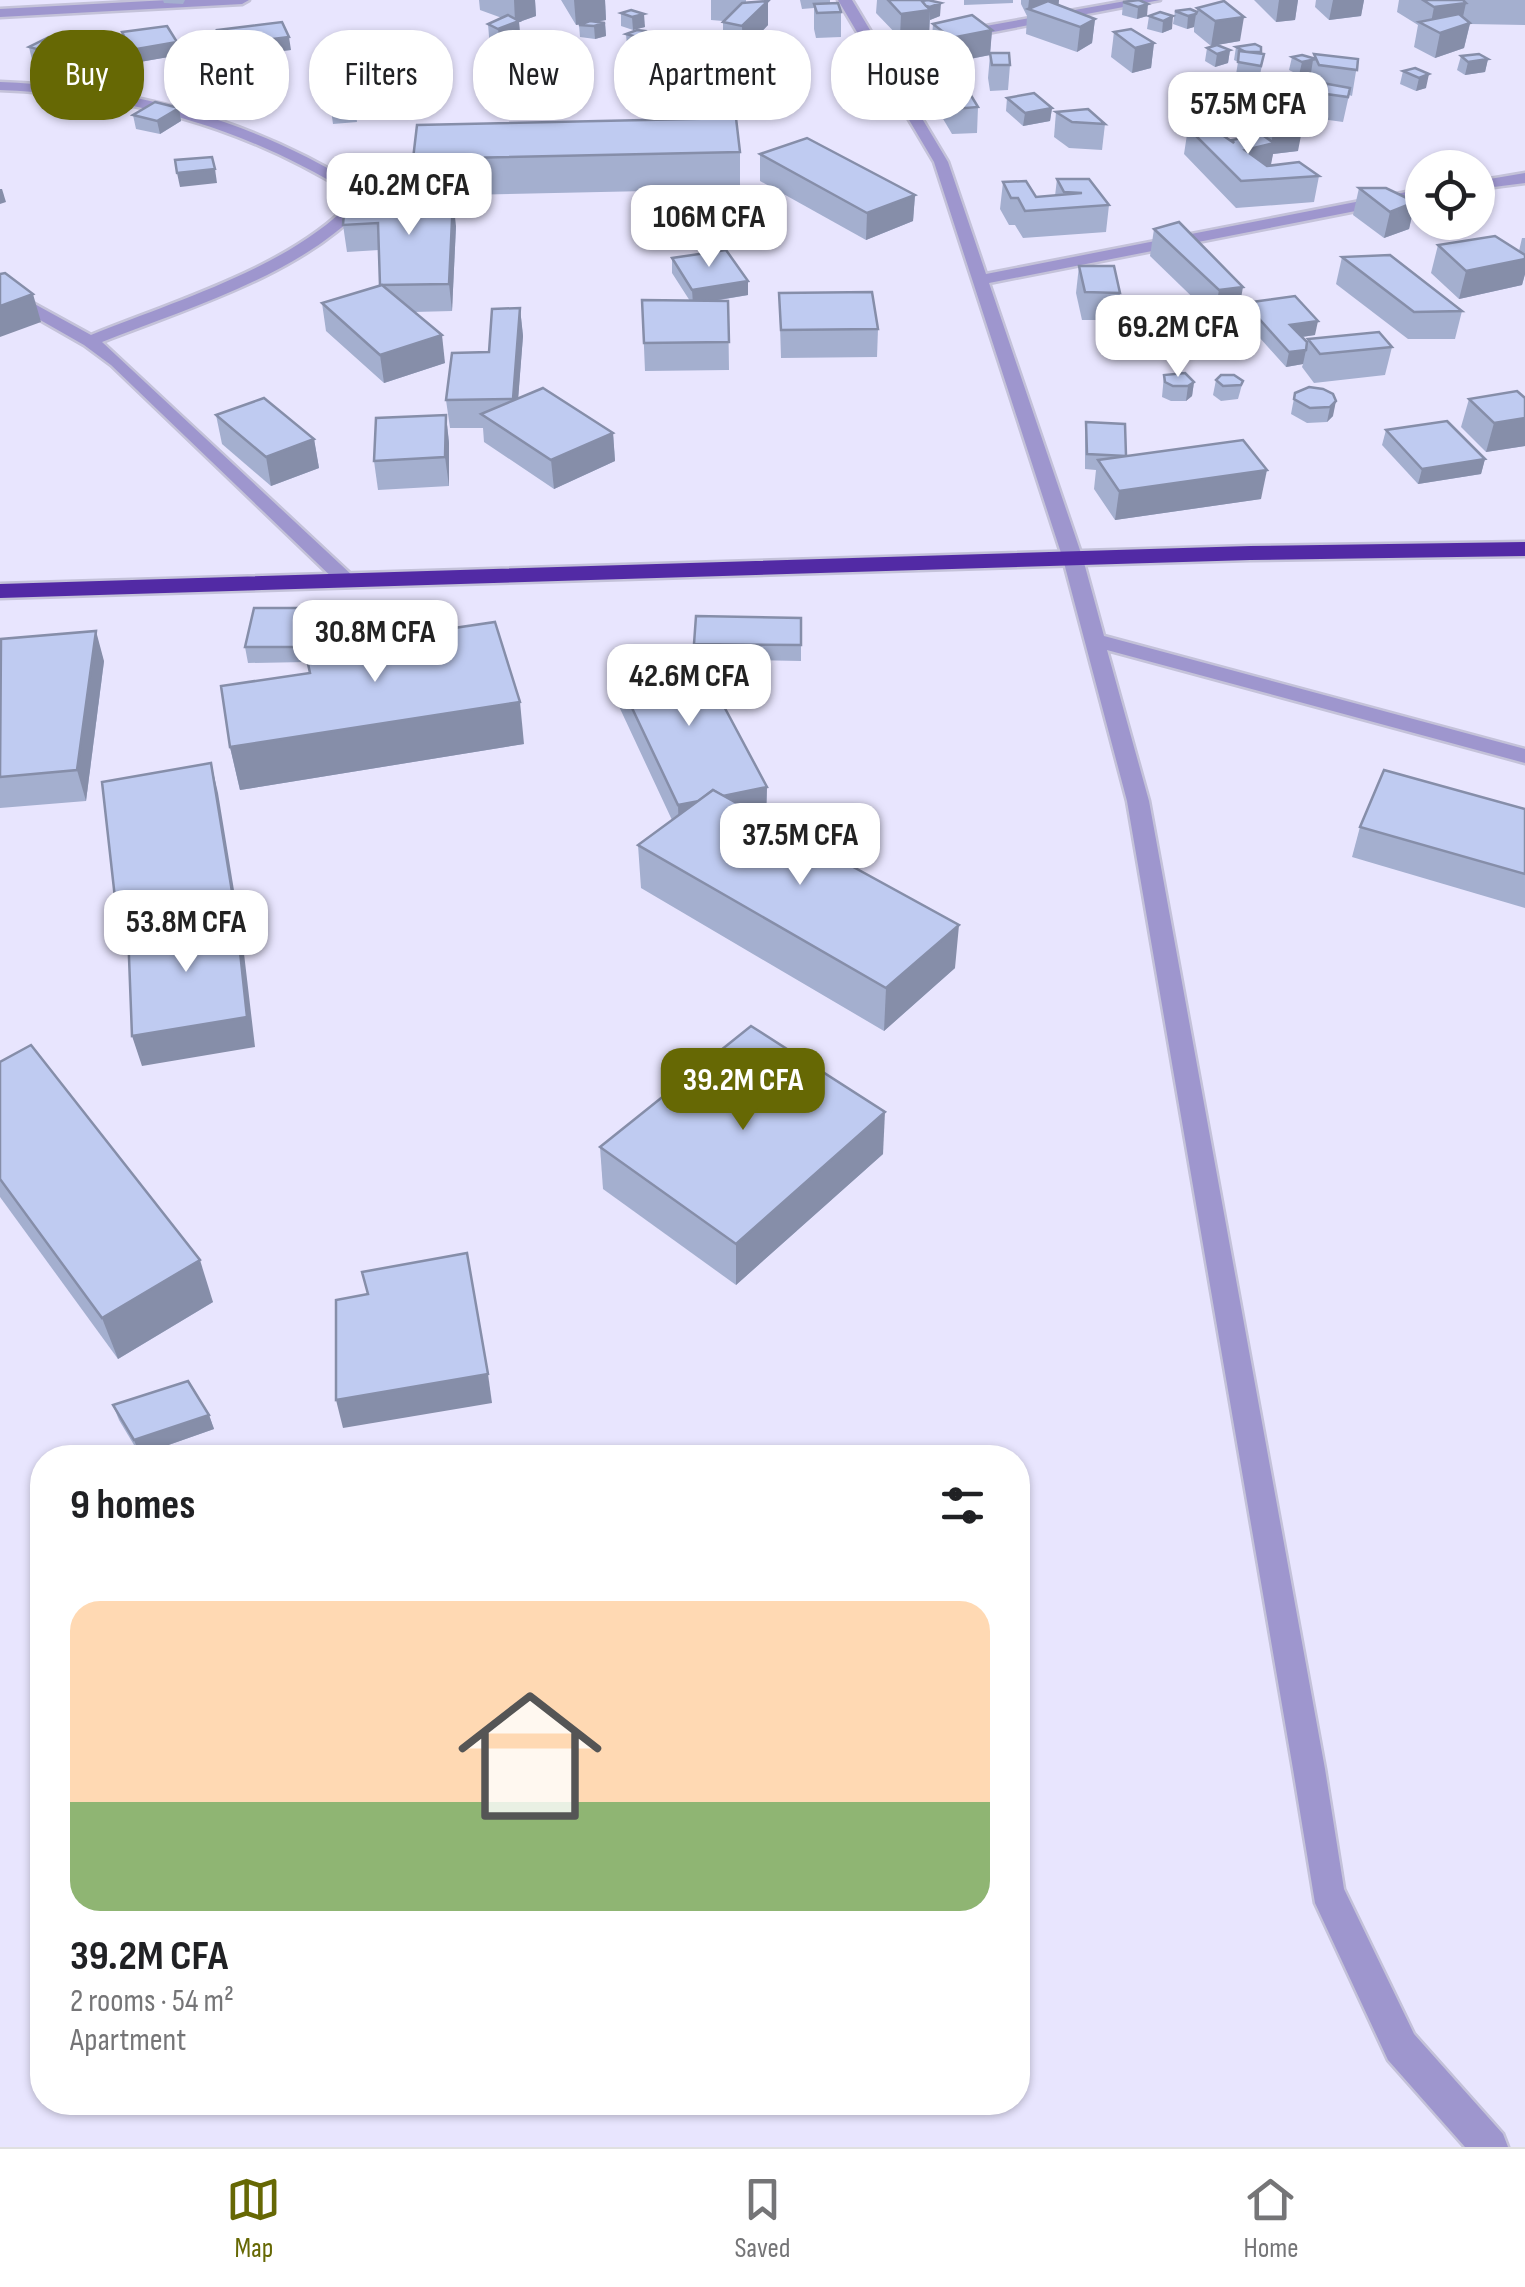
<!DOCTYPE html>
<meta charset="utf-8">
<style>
:root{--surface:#fff;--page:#f2f2f2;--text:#202124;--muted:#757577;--line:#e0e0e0;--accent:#666804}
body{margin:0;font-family:"Sofia Sans Condensed",sans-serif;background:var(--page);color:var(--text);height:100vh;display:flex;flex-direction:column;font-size:38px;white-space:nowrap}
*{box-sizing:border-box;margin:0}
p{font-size:32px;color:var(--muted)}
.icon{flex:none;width:55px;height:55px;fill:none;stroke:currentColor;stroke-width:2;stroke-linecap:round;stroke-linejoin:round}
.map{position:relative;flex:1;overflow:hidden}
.panel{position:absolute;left:30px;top:1445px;width:1000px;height:670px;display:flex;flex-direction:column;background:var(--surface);border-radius:40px;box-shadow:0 2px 8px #0004}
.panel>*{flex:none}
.banner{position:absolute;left:30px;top:30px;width:1000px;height:90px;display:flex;gap:20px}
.fabs{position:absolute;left:1405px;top:150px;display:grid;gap:20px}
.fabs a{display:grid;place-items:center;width:90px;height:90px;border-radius:50%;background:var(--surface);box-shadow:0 2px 8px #0004;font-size:50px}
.price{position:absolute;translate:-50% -85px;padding:0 22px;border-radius:20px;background:#fff;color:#222;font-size:32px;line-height:65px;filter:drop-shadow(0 2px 5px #0008)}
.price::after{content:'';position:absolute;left:50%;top:60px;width:30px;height:22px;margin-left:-15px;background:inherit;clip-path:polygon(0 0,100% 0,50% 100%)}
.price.active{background:var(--accent);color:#fff}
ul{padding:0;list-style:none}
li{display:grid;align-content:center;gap:20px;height:530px;padding:0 40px}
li+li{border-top:2px solid var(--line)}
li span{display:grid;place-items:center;height:310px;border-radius:30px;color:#555}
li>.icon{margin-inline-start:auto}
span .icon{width:180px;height:180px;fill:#fffc;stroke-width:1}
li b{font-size:42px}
h2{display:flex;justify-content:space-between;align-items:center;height:120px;padding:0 40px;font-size:42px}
.tag{padding:0 35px;border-radius:40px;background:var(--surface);box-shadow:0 2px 8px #0004;font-size:35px;line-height:90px}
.tag.active{background:var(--accent);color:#fff}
.menu{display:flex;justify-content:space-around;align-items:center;height:140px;border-top:2px solid var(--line);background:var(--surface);font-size:28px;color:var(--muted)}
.menu a{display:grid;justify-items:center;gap:5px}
.menu .active{color:var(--accent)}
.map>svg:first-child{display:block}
</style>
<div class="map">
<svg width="1525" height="2147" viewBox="0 0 1525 2147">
<rect width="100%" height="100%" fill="#e8e5fe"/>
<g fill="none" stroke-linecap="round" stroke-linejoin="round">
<g stroke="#c4c2d9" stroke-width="5">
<g id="street">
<polygon points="168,0 249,0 242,4 0,17 0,9"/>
<polygon points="838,0 852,0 879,45 1131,0 1160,0 883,53 948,162 986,274 1422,189 1422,198 989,283 1083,559 1104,636 1525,749 1525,763 1107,650 1149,801 1325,1769 1344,1889 1414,2034 1503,2134 1508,2147 1465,2147 1388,2060 1315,1903 1293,1769 1127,801 1063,559 934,162"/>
<path d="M0,82c131,5 249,36 360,105l3,20c-61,67 -177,102 -261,135l252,235v8h-14l-229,-220 -27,-20 -84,-48v-12l91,50c81,-33 199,-68 259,-132l-2,-11c-108,-67 -221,-97 -348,-102z"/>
<polygon points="1525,173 1525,183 1478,189 1478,181"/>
</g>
</g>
<g stroke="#c4c2d9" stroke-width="5">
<polygon id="highway" points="1525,542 1525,556 1250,560 0,598 0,584 1250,546"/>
</g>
<use href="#street" fill="#9e96ce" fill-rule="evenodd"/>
<use href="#highway" fill="#522aa5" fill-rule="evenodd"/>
</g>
<g fill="#a4afcf">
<polygon points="163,0 185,0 183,4 164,3"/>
<polygon points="479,0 535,0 536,16 519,22 521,46 501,54 490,49 488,24 502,18 480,10"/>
<polygon points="561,0 605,0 606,20 597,22 605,23 606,36 595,39 580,37 579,25 581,24 576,25"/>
<polygon points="711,0 746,0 746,2 768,1 768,25 743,51 723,46 723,21 711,20"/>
<polygon points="800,0 830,0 830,3 841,12 841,37 816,38 814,29 814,8 802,9"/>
<polygon points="877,0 921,0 922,1 926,0 940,16 930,20 929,35 900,38 876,13"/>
<polygon points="964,0 1013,0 1013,3 964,5"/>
<polygon points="1021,0 1059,0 1058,5 1095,19 1092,43 1077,52 1026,34 1027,16 1021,4"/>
<polygon points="1139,0 1147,16 1137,19 1122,15 1123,2"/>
<polygon points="1254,0 1298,0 1295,20 1276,22"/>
<polygon points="1316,0 1364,0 1361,16 1329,20 1315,7"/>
<polygon points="1399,0 1525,0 1525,25 1470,24 1464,48 1435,58 1414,47 1418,25 1397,12"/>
<polygon points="1197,8 1240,41 1211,46 1194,32 1194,27 1187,29 1173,24 1175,11 1197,12"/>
<polygon points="631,10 645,27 633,30 621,26 621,13"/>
<polygon points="1160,12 1172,29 1162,33 1147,29 1149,16"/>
<polygon points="933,24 992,30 990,53 1010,65 1008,90 990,91 988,78 990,55 960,61 970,76 969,91 978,107 977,133 952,134 917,75 906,77 897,69 898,44 932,38"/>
<polygon points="217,30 291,50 254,54 257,68 250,74 230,68 228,57 225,58 219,43"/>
<polygon points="637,30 647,49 641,51 627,46 626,34"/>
<polygon points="122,32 180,55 134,63 125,45"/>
<polygon points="1114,32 1154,43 1151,68 1132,73 1111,57"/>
<polygon points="119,40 122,53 122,62 101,63 98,50"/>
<polygon points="78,44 81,57 62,68 32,60 29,47"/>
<polygon points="1236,47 1261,47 1260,54 1264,54 1257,91 1234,87 1238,62 1234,60"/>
<polygon points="1207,48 1230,50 1228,63 1215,67 1205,61"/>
<polygon points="1314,54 1358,59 1352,96 1349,95 1343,122 1307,117 1313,89 1310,79 1311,73 1299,75 1289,70 1292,57 1314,59"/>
<polygon points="1461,56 1488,59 1485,72 1465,75 1457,70"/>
<polygon points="1415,68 1426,88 1416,91 1400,84 1403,71"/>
<polygon points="860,69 892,90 890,116 871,116 860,95"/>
<polygon points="357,74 388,81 421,79 424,103 388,106 387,95 360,97"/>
<polygon points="353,83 357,122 333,124 331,110"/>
<polygon points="1007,98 1052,108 1050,121 1023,126 1006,111"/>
<polygon points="1263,100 1298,151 1273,154 1270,166 1319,176 1314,202 1236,208 1184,154 1188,128 1193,128 1196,110 1224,106 1219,133 1232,142 1244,137 1234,131 1238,105"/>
<polygon points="179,108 181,121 160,134 136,129 133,115"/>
<polygon points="1056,112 1105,124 1102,150 1069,148 1054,137"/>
<polygon points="740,152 740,189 417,196 413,159"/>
<polygon points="760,154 915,195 913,221 866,240 760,181"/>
<polygon points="1057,179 1109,205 1106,232 1023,238 1015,225 1009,225 1000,209 1003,182 1036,197 1055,196"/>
<polygon points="1359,188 1415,202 1409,229 1384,238 1353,215"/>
<polygon points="345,201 456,226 452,311 414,312 445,363 384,383 326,331 322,303 380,286 379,250 347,252 343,225"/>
<polygon points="1179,222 1238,315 1214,318 1150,256 1154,229"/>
<polygon points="1522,238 1525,238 1525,274 1522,285 1459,299 1431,273 1438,245 1519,251"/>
<polygon points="1342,257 1462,311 1455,339 1408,339 1336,284"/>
<polygon points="672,258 748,295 714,301 728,301 729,370 645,371 642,300 690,301 672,273"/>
<polygon points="1079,266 1120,293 1117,320 1082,320 1076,293"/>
<polygon points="779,293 878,329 877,357 781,358"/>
<polygon points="1245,303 1315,335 1302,337 1307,342 1308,339 1392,347 1385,375 1314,383 1302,367 1303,364 1286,367 1242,318"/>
<polygon points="520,308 523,336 518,398 613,433 615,461 554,489 484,442 483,428 450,428 446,400 489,352"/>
<polygon points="1164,375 1194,382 1192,396 1186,401 1171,401 1162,397"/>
<polygon points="1216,380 1243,381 1238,399 1221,401 1213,395"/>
<polygon points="1323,389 1333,416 1327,422 1307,423 1291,414 1295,393"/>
<polygon points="1525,398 1525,446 1486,452 1461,427 1469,399"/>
<polygon points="216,415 314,439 319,468 271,486 222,444"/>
<polygon points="446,415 449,443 449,486 378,490 374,461"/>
<polygon points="1086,422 1126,456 1261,499 1115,520 1094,489 1096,470 1085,469 1085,437"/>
<polygon points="1386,430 1485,459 1481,474 1418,484 1382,445"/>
<polygon points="801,618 801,661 699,659 767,787 766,817 763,817 955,968 884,1031 641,888 638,845 672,820 616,700 614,670 695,654 694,644"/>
<polygon points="314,623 309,649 524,744 240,790 230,747 310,673 307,658 306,662 248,663 245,647"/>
<polygon points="0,644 104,661 86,801 0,808"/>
<polygon points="1525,809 1525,908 1352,857 1360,827"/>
<polygon points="0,1062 213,1302 118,1359 0,1197"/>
<polygon points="600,1147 883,1154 736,1285 603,1189"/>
<polygon points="113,1405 209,1415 214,1429 140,1455 119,1420"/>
</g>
<g fill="#868ea9">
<polygon points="514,0 535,0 536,16 519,22 521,46 501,54 498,29 515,22"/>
<polygon points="574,0 605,0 606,20 576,25"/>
<polygon points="1029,0 1059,0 1058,9 1028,9"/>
<polygon points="1279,0 1298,0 1295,20 1276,22"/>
<polygon points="1333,0 1364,0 1361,16 1329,20"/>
<polygon points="768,1 768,25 743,51 742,26"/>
<polygon points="941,3 940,16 930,20 930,7"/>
<polygon points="1466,3 1461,26 1470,23 1464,48 1435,58 1440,33 1430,28 1434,7"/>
<polygon points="1148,4 1147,16 1137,19 1138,7"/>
<polygon points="930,10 929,35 900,38 901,14"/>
<polygon points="644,14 645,27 633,30 632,17"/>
<polygon points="1196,14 1194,27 1187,29 1188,16"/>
<polygon points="1173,16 1172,29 1162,33 1163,21"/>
<polygon points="1244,17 1240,41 1211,46 1215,21"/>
<polygon points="1095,19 1092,43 1077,52 1080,27"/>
<polygon points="605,23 606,36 595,39 594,26"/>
<polygon points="992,30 990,55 949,63 951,38"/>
<polygon points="646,36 647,49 641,51 641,38"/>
<polygon points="289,37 291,50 254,54 257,68 250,74 246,49 229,44"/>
<polygon points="177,42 180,55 134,63 131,50"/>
<polygon points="1154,43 1151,68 1132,73 1135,48"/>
<polygon points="78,44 81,57 62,68 59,55"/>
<polygon points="225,44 228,57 225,58 222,45"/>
<polygon points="943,46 942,71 919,52 917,75 906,77 907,52"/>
<polygon points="1230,50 1228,63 1215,67 1217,54"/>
<polygon points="1488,59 1485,72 1465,75 1468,62"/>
<polygon points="1313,60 1311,73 1299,75 1302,62"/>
<polygon points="1429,74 1426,88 1416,91 1419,78"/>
<polygon points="1224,106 1220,132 1215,143 1219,117"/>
<polygon points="179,108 181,121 160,134 157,121"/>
<polygon points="1052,108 1050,121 1023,126 1025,113"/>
<polygon points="1303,125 1298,151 1273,154 1270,170 1245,150 1271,144 1274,128"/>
<polygon points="215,169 217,183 180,187 177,173"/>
<polygon points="0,189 2,189 6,202 0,204"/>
<polygon points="915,195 913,221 866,240 867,213"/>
<polygon points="453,199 456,226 452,311 449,284"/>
<polygon points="1415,202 1409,229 1384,238 1390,212"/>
<polygon points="1525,259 1525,274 1522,285 1459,299 1466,271"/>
<polygon points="748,281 748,295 693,304 692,290"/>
<polygon points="1243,287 1238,315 1214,318 1219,290"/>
<polygon points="33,294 41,322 0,337 0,306"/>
<polygon points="520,308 523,336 516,427 513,399"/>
<polygon points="1318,321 1315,335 1287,339 1290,325"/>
<polygon points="442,335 445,363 384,383 380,355"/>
<polygon points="1306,350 1303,364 1286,367 1289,352"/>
<polygon points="1194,382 1192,396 1186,401 1188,386"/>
<polygon points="1336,401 1333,416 1327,422 1330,407"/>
<polygon points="446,415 449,443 449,486 445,457"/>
<polygon points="1525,418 1525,446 1486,452 1494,423"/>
<polygon points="613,433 615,461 554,489 551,460"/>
<polygon points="314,439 319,468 271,486 266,457"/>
<polygon points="1485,459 1481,474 1418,484 1422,469"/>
<polygon points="1267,470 1261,499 1115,520 1119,491"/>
<polygon points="311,608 314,623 306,662 303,647"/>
<polygon points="96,631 104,661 86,801 77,770"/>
<polygon points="520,702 524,744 240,790 230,747"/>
<polygon points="211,763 218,793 243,945 255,1047 142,1066 132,1036 238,935 127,955 118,925"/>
<polygon points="767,787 766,817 679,835 678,805"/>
<polygon points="959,925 955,968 884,1031 886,988"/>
<polygon points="885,1112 883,1154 736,1285 736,1244"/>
<polygon points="200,1260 213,1302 118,1359 102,1318"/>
<polygon points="488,1374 492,1403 343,1428 336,1400"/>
<polygon points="209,1415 214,1429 140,1455 134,1440"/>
</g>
<g fill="#bfcbf1" stroke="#868ea9" stroke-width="2.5">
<polygon points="888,0 921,0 930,10 901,14"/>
<polygon points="928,0 941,3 930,7 926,6 922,1"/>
<polygon points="1139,0 1148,4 1138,7 1123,2"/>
<polygon points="1423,0 1463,0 1466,3 1434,7"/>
<polygon points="768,1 742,26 723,22 742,3"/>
<polygon points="1048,1 1095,19 1080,27 1028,9"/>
<polygon points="1224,1 1244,17 1215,21 1197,8"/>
<polygon points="838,3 841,12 817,13 814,4"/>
<polygon points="1190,9 1197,12 1196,14 1188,16 1175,11"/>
<polygon points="631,10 644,14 632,17 621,13"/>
<polygon points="1160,12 1173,16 1163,21 1149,16"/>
<polygon points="1459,14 1470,23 1440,33 1419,22"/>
<polygon points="508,15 519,21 498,29 488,24"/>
<polygon points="972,15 992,30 951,38 933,24"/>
<polygon points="590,21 605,23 594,26 579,25"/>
<polygon points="282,22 289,37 247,42 233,38 222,45 217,30"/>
<polygon points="167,26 177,42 131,50 122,32"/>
<polygon points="1131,29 1154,43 1135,48 1114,32"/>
<polygon points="637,30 646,31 646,36 641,38 626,34"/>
<polygon points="49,37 78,44 59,55 29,47"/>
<polygon points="233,38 253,43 246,49 225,43"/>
<polygon points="934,38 943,46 907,52 898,44"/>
<polygon points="119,40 119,49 98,50 99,42"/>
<polygon points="1255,44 1261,47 1261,52 1246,52 1236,47"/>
<polygon points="1217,45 1230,50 1217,54 1207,48"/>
<polygon points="952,50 970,76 936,79 919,52"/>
<polygon points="1239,51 1264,54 1261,66 1238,62"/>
<polygon points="990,53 1009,53 1010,65 992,65"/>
<polygon points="1314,54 1358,59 1357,70 1319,65"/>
<polygon points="1479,54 1488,59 1468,62 1461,56"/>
<polygon points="1302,55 1316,59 1302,62 1292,57"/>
<polygon points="879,67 892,90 872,91 860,69"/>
<polygon points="1415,68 1429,74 1419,78 1403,71"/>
<polygon points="388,73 388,81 421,79 423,90 386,93 385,82 358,84 357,74"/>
<polygon points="961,79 978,107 954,109 937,81"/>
<polygon points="1317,82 1350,88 1348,97 1312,92"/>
<polygon points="353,83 355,109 331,110 329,85"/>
<polygon points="1034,93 1052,108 1025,113 1007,98"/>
<polygon points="1263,100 1303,125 1274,128 1238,105"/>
<polygon points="1206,101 1224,106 1219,117 1196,110"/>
<polygon points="155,102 179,108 157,121 133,115"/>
<polygon points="1088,109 1105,124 1072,122 1056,112"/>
<polygon points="736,118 740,152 413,159 417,125"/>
<polygon points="1188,128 1212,128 1234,143 1232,140 1261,134 1274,143 1245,150 1267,166 1299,162 1319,176 1241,181"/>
<polygon points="807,138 915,195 867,213 760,154"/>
<polygon points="212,157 215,169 177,173 175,160"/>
<polygon points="1057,179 1089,179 1109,205 1025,211 1018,198 1011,198 1003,182 1026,181 1036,197 1082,193 1064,192"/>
<polygon points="1359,188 1386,188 1415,202 1390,212"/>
<polygon points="453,199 449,284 380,285 378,223 343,225 345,201"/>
<polygon points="1179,222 1243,287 1219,290 1154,229"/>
<polygon points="1495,236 1525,255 1525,259 1466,271 1438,245"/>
<polygon points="726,250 748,281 692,290 672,258"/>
<polygon points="1390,255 1462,311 1414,312 1342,257"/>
<polygon points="1079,266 1114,266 1120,293 1085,292"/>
<polygon points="5,273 33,294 0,306 0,274"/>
<polygon points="382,285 442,335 380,355 322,303"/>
<polygon points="872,292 878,329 781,330 779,293"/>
<polygon points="1295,296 1318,321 1290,325 1307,342 1306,350 1289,352 1245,303"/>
<polygon points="642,300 728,301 729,342 644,343"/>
<polygon points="520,308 513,399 446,400 452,353 489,352 492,309"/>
<polygon points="1379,332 1392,347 1320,354 1308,339"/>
<polygon points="1185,373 1194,382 1188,386 1173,386 1165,382 1164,375"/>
<polygon points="1221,375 1234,375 1243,381 1241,385 1223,386 1216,380"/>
<polygon points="1309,387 1323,389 1333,394 1336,401 1330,407 1310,408 1294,399 1295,393"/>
<polygon points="543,388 613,433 551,460 481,414"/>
<polygon points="1517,391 1525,398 1525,418 1494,423 1469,399"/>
<polygon points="264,398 314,439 266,457 216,415"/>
<polygon points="446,415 445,457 374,461 376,418"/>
<polygon points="1447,421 1485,459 1422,469 1386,430"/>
<polygon points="1086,422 1125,424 1126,456 1087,454"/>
<polygon points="1243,440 1267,470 1119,491 1098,460"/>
<polygon points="254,608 311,608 303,647 245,647"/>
<polygon points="696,616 801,618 801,645 694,644"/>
<polygon points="495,622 520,702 230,747 221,686 310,673 305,650"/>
<polygon points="96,631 77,770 0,777 1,639"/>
<polygon points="696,654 767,787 723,796 713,790 699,801 678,805 614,670"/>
<polygon points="211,763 234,904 118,925 102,782"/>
<polygon points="1384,770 1525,809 1525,874 1360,827"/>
<polygon points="713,790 959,925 886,988 638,845"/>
<polygon points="236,914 247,1017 132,1036 128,931"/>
<polygon points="751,1026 885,1112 736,1244 600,1147"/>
<polygon points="31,1045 200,1260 102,1318 0,1179 0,1062"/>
<polygon points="467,1253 488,1374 336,1400 336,1300 368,1294 362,1272"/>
<polygon points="188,1381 209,1415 134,1440 113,1405"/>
</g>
</svg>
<div class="fabs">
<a><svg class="icon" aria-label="locate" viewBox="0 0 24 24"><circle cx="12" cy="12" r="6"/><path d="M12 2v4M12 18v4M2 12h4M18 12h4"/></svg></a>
</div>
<b class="price" style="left:1248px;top:157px">57.5M CFA</b>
<b class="price" style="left:409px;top:238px">40.2M CFA</b>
<b class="price" style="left:709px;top:270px">106M CFA</b>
<b class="price" style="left:1178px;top:380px">69.2M CFA</b>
<b class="price" style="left:375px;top:685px">30.8M CFA</b>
<b class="price" style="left:689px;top:729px">42.6M CFA</b>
<b class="price" style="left:800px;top:888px">37.5M CFA</b>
<b class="price" style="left:186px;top:975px">53.8M CFA</b>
<b class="price active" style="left:743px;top:1133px">39.2M CFA</b>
<div class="banner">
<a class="tag active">Buy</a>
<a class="tag">Rent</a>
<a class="tag">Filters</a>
<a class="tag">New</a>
<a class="tag">Apartment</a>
<a class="tag">House</a>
</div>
<section class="panel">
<h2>9 homes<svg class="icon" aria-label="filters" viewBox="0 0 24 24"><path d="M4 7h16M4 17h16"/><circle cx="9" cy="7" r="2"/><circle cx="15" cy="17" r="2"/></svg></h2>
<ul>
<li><span style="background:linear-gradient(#ffd9b3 65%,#8fb573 0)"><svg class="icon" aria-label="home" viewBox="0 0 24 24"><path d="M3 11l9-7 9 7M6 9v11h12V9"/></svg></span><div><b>39.2M CFA</b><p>2 rooms · 54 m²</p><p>Apartment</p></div></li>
</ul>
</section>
</div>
<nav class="menu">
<a class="active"><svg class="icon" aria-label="map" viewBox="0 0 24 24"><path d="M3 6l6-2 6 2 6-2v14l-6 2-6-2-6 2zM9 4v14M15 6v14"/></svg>Map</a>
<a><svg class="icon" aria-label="saved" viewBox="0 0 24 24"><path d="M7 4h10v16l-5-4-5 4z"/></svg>Saved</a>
<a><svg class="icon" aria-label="home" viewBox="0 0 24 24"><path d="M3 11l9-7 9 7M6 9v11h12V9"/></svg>Home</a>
</nav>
